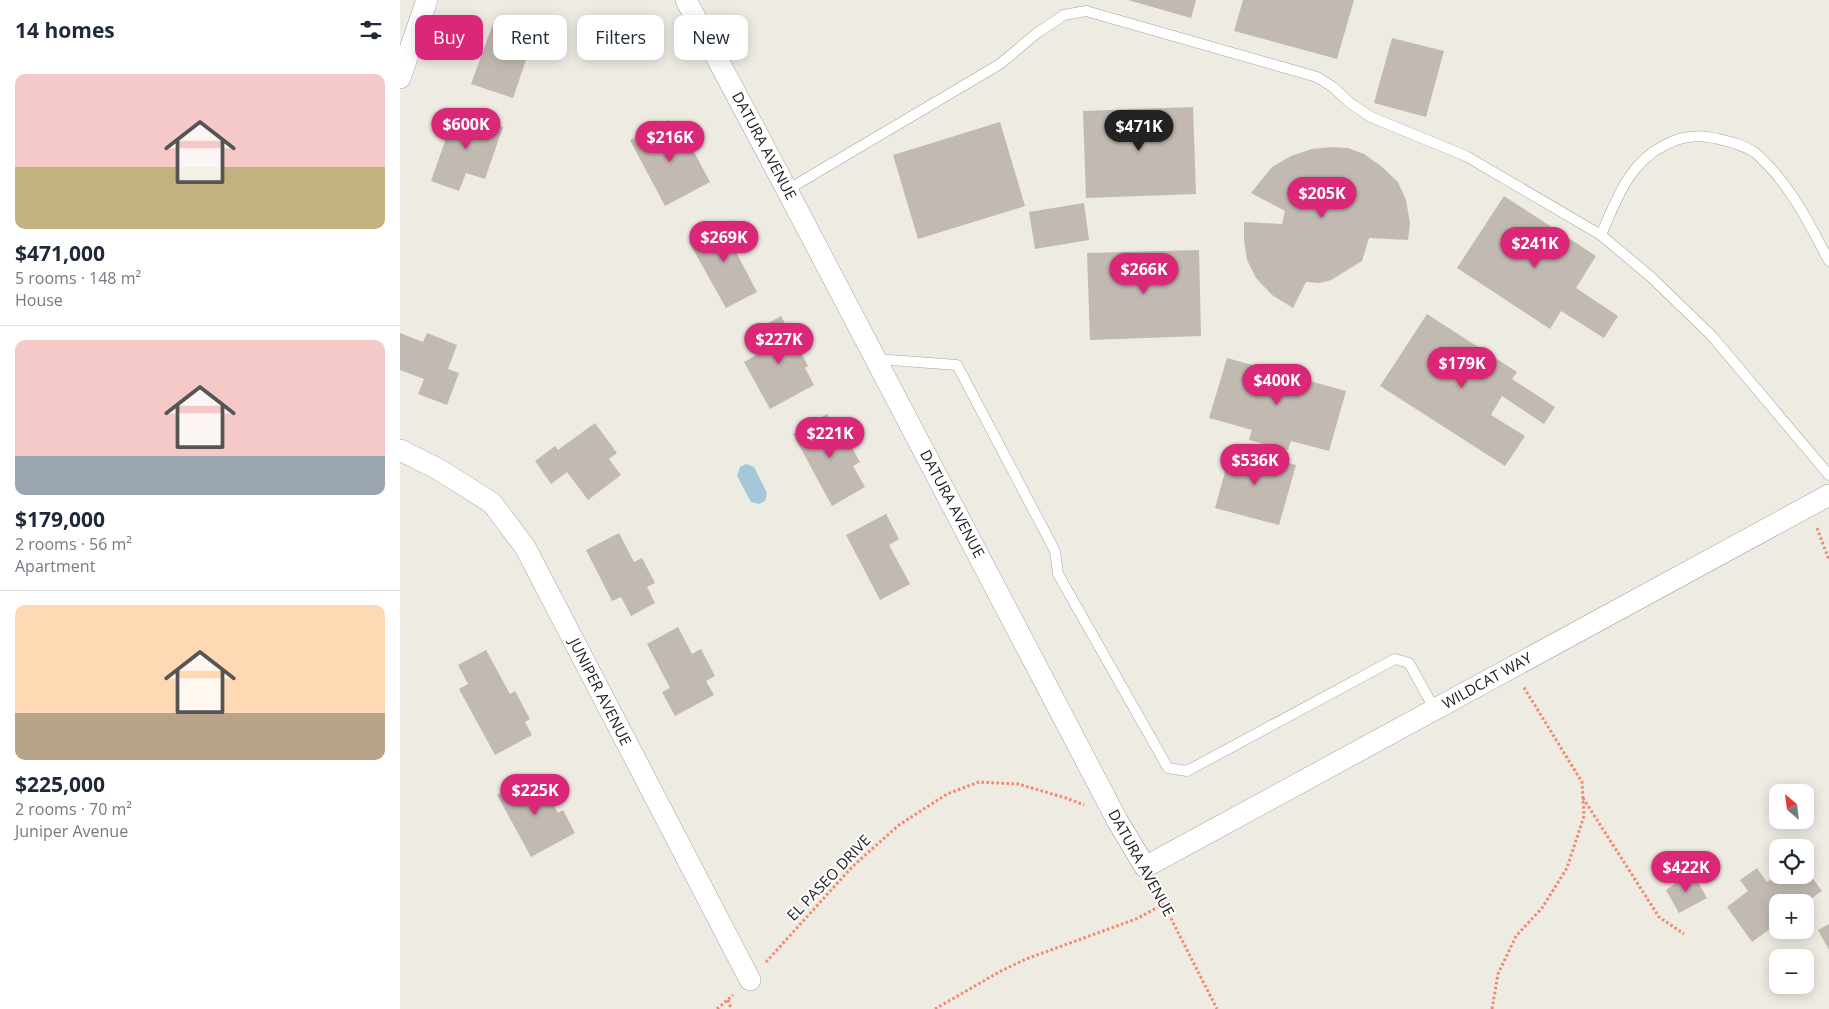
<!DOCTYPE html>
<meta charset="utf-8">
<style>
:root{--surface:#fff;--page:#f2f2f3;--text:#1f2937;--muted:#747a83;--line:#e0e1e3;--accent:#db2777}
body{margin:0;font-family:"Open Sans",sans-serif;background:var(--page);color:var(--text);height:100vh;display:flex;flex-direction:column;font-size:19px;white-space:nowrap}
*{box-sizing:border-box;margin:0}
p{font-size:16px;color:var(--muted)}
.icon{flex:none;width:28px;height:28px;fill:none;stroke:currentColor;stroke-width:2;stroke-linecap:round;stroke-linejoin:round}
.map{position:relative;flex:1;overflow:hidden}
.side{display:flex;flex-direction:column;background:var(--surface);width:400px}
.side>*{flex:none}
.top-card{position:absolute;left:15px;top:15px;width:475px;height:45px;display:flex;gap:10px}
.needle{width:32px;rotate:332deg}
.buttons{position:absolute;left:1369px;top:784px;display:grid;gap:10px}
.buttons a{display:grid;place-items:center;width:45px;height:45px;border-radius:10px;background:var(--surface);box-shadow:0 2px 12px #0003;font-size:25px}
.price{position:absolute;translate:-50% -42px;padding:0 11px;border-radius:18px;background:var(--accent);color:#fff;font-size:16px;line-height:32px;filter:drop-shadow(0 1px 2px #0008)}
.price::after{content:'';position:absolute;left:50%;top:30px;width:15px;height:11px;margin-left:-8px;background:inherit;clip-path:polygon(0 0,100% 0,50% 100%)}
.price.selected{background:#222;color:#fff}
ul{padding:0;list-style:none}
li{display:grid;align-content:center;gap:10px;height:265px;padding:0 15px}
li+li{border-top:1px solid var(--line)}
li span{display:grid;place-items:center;height:155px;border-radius:10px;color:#555}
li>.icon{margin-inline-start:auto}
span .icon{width:90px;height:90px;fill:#fffc;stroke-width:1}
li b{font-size:21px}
h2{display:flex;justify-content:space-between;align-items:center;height:60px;padding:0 15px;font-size:21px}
.chip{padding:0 18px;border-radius:10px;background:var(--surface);box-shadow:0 2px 12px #0003;font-size:18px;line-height:45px}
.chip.selected{background:var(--accent);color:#fff}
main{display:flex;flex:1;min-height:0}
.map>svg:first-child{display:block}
</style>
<main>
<section class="side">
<h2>14 homes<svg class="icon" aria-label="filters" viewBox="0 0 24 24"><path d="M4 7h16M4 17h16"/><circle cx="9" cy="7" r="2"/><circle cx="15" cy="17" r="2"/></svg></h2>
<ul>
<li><span style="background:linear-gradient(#f6c9c9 60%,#c2b280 0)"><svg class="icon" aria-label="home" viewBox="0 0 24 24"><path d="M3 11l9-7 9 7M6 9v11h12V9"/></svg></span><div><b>$471,000</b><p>5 rooms · 148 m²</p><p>House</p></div></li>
<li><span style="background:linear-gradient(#f6c9c9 75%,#9aa5b1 0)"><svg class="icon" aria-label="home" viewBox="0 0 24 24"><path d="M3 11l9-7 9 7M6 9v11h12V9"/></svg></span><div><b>$179,000</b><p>2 rooms · 56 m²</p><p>Apartment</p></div></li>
<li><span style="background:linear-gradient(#ffd9b3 70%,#b9a48a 0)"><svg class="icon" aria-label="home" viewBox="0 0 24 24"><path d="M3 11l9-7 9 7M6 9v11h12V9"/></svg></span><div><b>$225,000</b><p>2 rooms · 70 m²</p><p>Juniper Avenue</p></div></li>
</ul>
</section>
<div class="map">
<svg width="1429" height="1009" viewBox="0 0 1429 1009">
<rect width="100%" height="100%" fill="#edebe2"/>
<polygon fill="#a3c8da" points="346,464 354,467 367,493 365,501 359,504 351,502 337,476 340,467"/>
<g fill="#c2bab2">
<polygon points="728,0 796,0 791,18"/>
<polygon points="843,0 954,0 937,59 834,31"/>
<polygon points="95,18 139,34 130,58 127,57 113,98 71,84"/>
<polygon points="992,38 1044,51 1026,117 974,103"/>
<polygon points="793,107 796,194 686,198 683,111"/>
<polygon points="56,110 103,127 85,179 66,173 59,191 31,181"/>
<polygon points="268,120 279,139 285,135 310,182 265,206 230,140"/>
<polygon points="600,122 625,206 518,239 493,155"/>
<polygon points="932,147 948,148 964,154 981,166 998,182 1006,200 1010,223 1008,240 969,238 962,261 931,280 920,283 906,282 893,308 872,295 856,278 847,260 844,240 844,222 882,224 885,211 851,193 872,167 891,156 912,149"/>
<polygon points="1104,196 1196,256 1176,288 1218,316 1204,338 1161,311 1150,329 1057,268"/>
<polygon points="684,203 689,240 635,249 629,212"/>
<polygon points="331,220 346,246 336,252 357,292 326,308 289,242"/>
<polygon points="799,250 801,336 690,340 687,253"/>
<polygon points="1027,314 1117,372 1112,379 1155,407 1144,424 1102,396 1091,415 1125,436 1105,466 980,386"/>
<polygon points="381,316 408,366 405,368 414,385 370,409 344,362 365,350 354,331"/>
<polygon points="0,333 23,342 27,333 57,345 48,369 59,373 47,405 18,394 24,379 0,370"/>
<polygon points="827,358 946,391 929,451 891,441 888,450 849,440 852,430 809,418"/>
<polygon points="427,414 438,434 443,432 460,462 453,466 465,487 432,506 393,434"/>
<polygon points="195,423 217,453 209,459 221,475 188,500 167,472 151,484 135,461 155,446 158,450"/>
<polygon points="832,447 896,465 879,525 815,508"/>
<polygon points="486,514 499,539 489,545 510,584 480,600 446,535"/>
<polygon points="219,533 234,562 242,558 255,583 247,587 255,603 231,616 221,597 212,601 186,550"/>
<polygon points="278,627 292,654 301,649 315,676 306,681 314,695 275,716 262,692 270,688 247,644"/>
<polygon points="86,650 110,694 115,691 130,719 125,722 132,735 95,755 59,689 68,684 58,665"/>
<polygon points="136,774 158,813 163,810 175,833 131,857 97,795"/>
<polygon points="1357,868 1367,882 1378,874 1405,875 1405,868 1422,891 1405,903 1378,902 1378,923 1352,942 1327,907 1348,891 1340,880"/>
<polygon points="1292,872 1307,898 1279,913 1266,890"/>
<polygon points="1429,924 1429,950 1418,930"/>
</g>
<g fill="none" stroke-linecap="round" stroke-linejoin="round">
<g stroke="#a3a3a3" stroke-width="11">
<g id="service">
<polyline points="387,190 600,64 637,33 664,15 686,11 917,77 933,87 950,103 971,117 1066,156 1201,235 1251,277 1312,336 1429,475"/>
<path d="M1201,235c15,-34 27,-71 62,-89 16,-9 33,-12 51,-8 13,3 28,6 40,14 4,2 7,7 11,10 28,28 46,65 64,99"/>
<polyline points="476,359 557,365 655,551 658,574 768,768 787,771 995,659 1009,663 1035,710"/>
</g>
</g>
<g stroke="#a3a3a3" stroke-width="22">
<g id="minor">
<polyline points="286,0 387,190 717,820 745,867 1429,495"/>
<polyline points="0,78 27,0"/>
<polyline points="0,450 38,469 92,503 125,547 350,980"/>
</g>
</g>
<g stroke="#f5886b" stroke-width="3" stroke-dasharray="2.5 2.5" stroke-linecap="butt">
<polyline points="1417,528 1429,560"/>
<polyline points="1183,798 1259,917 1284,934"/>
<polyline points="755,887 817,1009"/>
<polyline points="366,962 453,866 499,825 547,794 579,782 618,784 666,798 684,805"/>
<polyline points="328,1000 331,1009"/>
<polyline points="317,1009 333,995"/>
<polyline points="535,1009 601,971 626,959 736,919 764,904"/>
<polyline points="1092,1009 1098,974 1116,936 1142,908 1167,868 1184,816 1182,782 1123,686"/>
</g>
<use href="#service" stroke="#fff" stroke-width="10"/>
<use href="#minor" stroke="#fff" stroke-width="21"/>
</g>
<g text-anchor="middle" stroke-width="4" stroke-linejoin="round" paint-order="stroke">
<g font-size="15" fill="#1c1c1c" stroke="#fff">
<text transform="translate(364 146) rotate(62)" y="5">DATURA AVENUE</text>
<text transform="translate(552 504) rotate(62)" y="5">DATURA AVENUE</text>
<text transform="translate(1087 681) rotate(-29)" y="5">WILDCAT WAY</text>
<text transform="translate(200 692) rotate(63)" y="5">JUNIPER AVENUE</text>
<text transform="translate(741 863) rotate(61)" y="5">DATURA AVENUE</text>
<text transform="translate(429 878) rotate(-46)" y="5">EL PASEO DRIVE</text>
</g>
</g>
</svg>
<div class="buttons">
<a><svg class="needle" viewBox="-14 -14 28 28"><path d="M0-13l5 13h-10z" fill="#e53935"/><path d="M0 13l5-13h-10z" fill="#747a83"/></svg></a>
<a><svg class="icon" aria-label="locate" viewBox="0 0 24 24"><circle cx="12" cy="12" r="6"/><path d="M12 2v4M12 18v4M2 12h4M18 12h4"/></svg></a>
<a>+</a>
<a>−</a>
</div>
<b class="price" style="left:66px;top:150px">$600K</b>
<b class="price selected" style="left:739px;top:152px">$471K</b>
<b class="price" style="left:270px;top:163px">$216K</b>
<b class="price" style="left:922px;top:219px">$205K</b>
<b class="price" style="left:324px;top:263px">$269K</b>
<b class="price" style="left:1135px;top:269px">$241K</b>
<b class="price" style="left:744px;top:295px">$266K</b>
<b class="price" style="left:379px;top:365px">$227K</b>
<b class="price" style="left:1062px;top:389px">$179K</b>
<b class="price" style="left:877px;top:406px">$400K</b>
<b class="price" style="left:430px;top:459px">$221K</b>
<b class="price" style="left:855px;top:486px">$536K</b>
<b class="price" style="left:135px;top:816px">$225K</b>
<b class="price" style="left:1286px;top:893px">$422K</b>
<div class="top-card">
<a class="chip selected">Buy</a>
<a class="chip">Rent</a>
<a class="chip">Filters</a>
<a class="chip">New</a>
</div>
</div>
</main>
